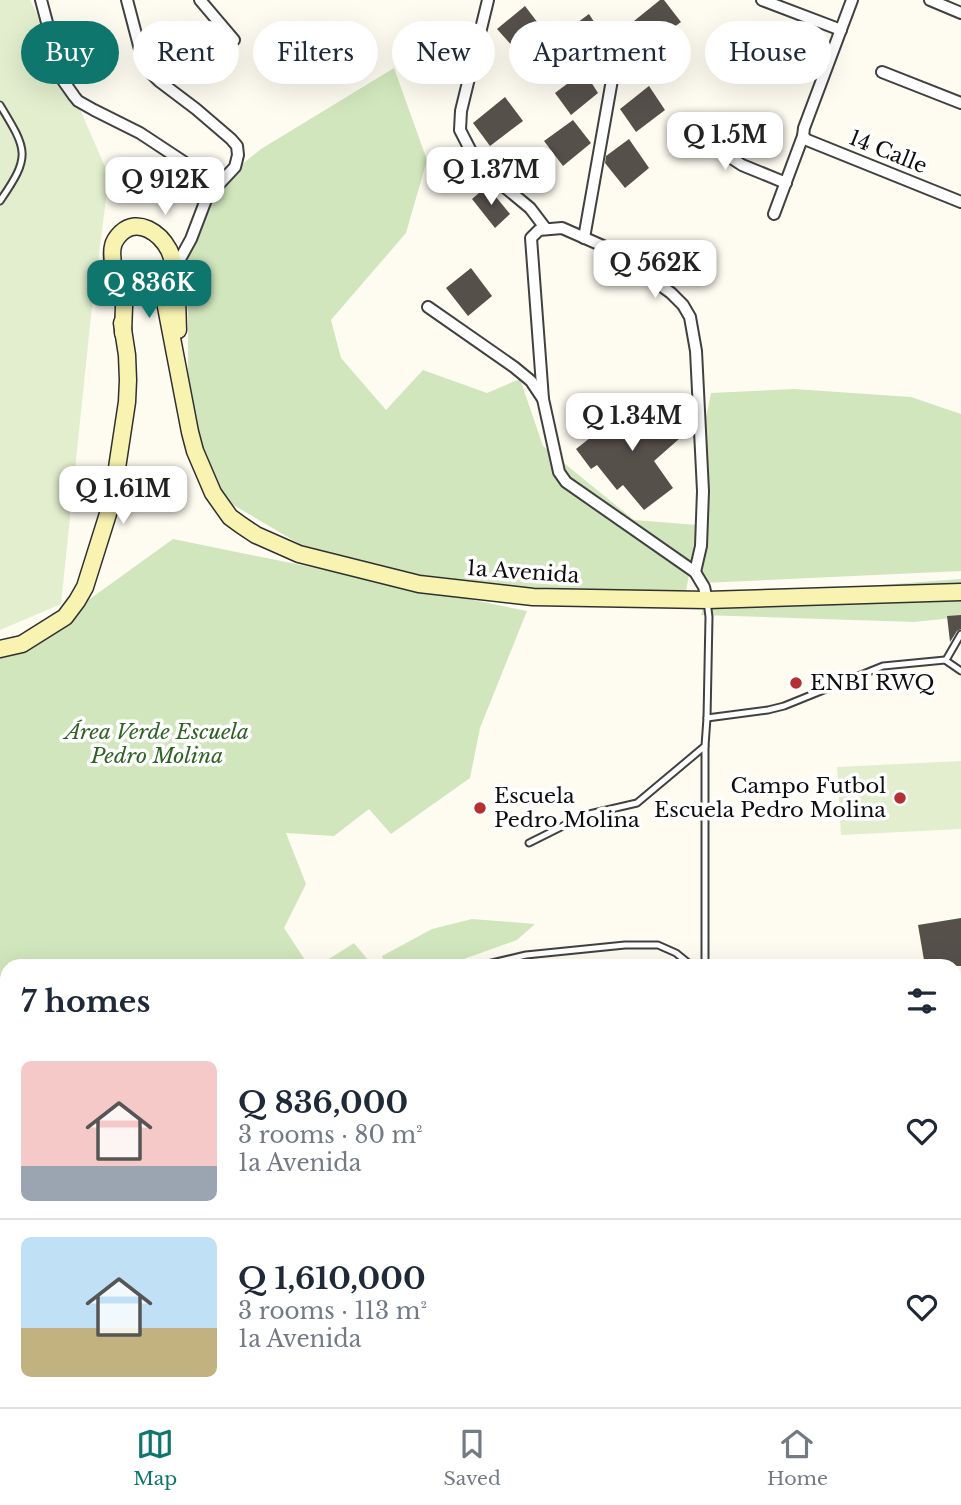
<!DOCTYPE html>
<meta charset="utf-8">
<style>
:root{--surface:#fff;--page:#f6f6f7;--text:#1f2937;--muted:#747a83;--line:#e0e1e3;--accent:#0f766e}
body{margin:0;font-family:"Libre Baskerville",serif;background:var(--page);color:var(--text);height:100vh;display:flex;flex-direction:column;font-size:26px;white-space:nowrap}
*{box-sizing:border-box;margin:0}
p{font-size:23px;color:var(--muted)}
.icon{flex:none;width:38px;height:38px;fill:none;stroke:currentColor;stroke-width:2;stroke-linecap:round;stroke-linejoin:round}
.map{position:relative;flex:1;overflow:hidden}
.sheet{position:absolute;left:0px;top:959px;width:962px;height:448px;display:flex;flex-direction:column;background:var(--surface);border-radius:21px 21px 0 0;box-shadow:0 7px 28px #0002}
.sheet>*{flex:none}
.hud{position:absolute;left:21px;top:21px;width:920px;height:63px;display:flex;gap:14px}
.price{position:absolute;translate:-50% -60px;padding:0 16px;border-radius:14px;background:#fff;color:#222;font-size:23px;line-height:46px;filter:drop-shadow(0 2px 4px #0008)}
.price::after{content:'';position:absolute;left:50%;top:42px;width:21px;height:16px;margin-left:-10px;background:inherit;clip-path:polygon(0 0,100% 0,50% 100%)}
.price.active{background:var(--accent);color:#fff}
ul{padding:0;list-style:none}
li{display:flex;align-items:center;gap:21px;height:175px;padding:0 21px}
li+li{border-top:2px solid var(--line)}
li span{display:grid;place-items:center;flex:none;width:196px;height:140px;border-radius:10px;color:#555}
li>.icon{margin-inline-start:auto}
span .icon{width:84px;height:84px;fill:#fffc;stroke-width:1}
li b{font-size:30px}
h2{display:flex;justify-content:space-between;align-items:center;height:84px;padding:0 21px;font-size:30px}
.pill{padding:0 24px;border-radius:32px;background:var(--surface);box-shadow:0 7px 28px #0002;font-size:24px;line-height:63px}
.pill.active{background:var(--accent);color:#fff}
.dock{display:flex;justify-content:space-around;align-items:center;height:98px;border-top:2px solid var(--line);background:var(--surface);font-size:19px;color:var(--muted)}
.dock a{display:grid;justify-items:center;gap:4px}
.dock .active{color:var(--accent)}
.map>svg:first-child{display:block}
</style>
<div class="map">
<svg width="961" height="1407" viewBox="0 0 961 1407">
<rect width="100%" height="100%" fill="#fefcf1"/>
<g fill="#d1e6bc">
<polygon points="394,68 427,160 406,233 331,320 341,358 386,410 423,370 487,393 520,379 543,446 634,520 697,525 685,598 528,588 413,574 303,546 213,493 188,391 188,258 201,198 261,149"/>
<polygon points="794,389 911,397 961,414 961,571 702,583 705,508 702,437 711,393"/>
<polygon points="173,539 527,611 480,728 470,778 391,834 369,809 334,836 286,833 306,884 284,928 309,966 7,966 7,1153 0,1148 0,642 65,617"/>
<polygon points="961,579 961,617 914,622 701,615 706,598"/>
<polygon points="472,919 535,924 517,940 447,965 447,966 385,966 382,956 432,929"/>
<polygon points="354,943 373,966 318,966"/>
</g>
<g fill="#e2eece">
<polygon points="0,0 30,0 49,38 109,176 91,316 61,604 0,630"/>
<polygon points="961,761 961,829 841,835 837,767"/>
</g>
<g fill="#56504b">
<polygon points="660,0 664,0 681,22 652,43 634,21"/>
<polygon points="525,6 541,27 514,48 497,29"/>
<polygon points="589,14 605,39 578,58 562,34"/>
<polygon points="584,71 598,93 571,115 555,93"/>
<polygon points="649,86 665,110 636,132 620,109"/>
<polygon points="505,97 523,121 490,146 473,123"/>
<polygon points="573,120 591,143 563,166 544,141"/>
<polygon points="629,139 649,168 625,188 605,163 606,156"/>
<polygon points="487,186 510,214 495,228 472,199"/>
<polygon points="471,268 492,296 468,316 446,288"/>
<polygon points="639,399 657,425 665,418 679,439 654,461 673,488 644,510 623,485 617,490 597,465 591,469 576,449"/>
<polygon points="961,615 961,629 957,631 950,642 947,616"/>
<polygon points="961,918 961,966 925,966 918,925"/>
</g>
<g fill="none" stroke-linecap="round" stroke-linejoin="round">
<g stroke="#414141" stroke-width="9">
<g id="service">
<path d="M0,105c28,46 31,51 0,96"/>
<polyline points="946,660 961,634"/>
<polyline points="707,718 768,710 784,706 883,666 945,660 961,671"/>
<polyline points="529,843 585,815 637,803 705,746 707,718 709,617 707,601"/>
<polyline points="479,966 526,955 625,945 658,945 676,953 692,966"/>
<polyline points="705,966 705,746"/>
<polyline points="956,1014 961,1013"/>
</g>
</g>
<g stroke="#414141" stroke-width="14">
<g id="minor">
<polyline points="41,0 62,79 74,96 78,101 94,110 140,133 190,166 201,181 207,197"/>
<polyline points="127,0 142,57 152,74 159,81 196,109 231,139 237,146 238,155 235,167 207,197 191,239 174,270"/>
<polyline points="200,0 234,40"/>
<polyline points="488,0 461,111 460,130 478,165 530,208 546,229"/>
<polyline points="762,0 841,30"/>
<polyline points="930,0 961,13"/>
<polyline points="882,72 961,103"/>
<polyline points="679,130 719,150 742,165 786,183"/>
<polyline points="803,136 807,140 961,202"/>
<polyline points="774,214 803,136 804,128 852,0"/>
<polyline points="584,238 618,46"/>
<polyline points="428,307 514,367 531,381 543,399 559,472 566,482 695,572 704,587 707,600"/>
<polyline points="543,399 531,238 539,230 562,228 612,250 671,293 683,305 690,317 696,351 703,491 701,546 695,572"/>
<polyline points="956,1205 961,1204"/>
<polyline points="0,1325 7,1343"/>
<polyline points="29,1400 31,1407"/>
<polyline points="317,1400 318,1407"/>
<polyline points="760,1407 787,1402"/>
</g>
</g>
<g stroke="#303030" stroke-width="19">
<g id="secondary">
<path d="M118,294c-2,-11 -8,-38 -5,-48 1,-5 5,-10 8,-13 17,-16 39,0 48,17 9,19 8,58 9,80"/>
<path d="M123,333l2,-53c11,-18 30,-11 37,6l28,146 5,19 18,42 17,24 11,8 15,10 43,19 120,30 114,13 174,3 254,-8"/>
<polyline points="0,649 22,644 65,617 77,601 85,587 112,501 127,402 128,380 127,355 122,323"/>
</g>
</g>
<use href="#service" stroke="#fff" stroke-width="5"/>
<use href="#minor" stroke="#fff" stroke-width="10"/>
<use href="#secondary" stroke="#f9f3b1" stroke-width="16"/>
</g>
<g fill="#b53034" stroke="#fff" stroke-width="2.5">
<circle cx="796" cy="683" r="7"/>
<circle cx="900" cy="798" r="7"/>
<circle cx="480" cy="808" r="7"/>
</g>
<g text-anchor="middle" stroke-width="7" stroke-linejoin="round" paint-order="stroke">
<g font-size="21" fill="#0e0e0e" stroke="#fff">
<text transform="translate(888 152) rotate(22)" y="7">14 Calle</text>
<text transform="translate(523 572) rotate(4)" y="7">1a Avenida</text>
</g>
<g font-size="21" fill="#0e0e0e" stroke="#fff" text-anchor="start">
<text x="810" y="690">ENBI RWQ</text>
<text x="886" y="793" text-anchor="end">Campo Futbol<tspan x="886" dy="24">Escuela Pedro Molina</tspan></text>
<text x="494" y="803">Escuela<tspan x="494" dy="24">Pedro Molina</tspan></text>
</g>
<g font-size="21" font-style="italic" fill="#2f6223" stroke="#fff">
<text x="157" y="739">Área Verde Escuela<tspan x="157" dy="24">Pedro Molina</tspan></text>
</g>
</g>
</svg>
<b class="price" style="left:725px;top:172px">Q 1.5M</b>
<b class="price" style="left:491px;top:207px">Q 1.37M</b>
<b class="price" style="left:165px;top:217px">Q 912K</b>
<b class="price" style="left:655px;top:300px">Q 562K</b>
<b class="price active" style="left:149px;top:320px">Q 836K</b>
<b class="price" style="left:632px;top:453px">Q 1.34M</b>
<b class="price" style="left:123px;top:526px">Q 1.61M</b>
<div class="hud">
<a class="pill active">Buy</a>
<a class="pill">Rent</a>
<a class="pill">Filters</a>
<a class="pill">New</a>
<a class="pill">Apartment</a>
<a class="pill">House</a>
</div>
<section class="sheet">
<h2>7 homes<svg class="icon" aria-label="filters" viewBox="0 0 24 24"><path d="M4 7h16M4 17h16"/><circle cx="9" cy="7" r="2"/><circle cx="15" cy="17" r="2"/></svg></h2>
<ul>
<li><span style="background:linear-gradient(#f6c9c9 75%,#9aa5b1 0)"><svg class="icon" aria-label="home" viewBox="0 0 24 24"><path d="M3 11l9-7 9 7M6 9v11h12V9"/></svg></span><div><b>Q 836,000</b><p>3 rooms · 80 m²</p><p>1a Avenida</p></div><svg class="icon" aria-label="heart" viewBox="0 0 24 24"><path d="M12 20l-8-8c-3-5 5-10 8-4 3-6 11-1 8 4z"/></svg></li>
<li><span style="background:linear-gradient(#bfe0f5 65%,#c2b280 0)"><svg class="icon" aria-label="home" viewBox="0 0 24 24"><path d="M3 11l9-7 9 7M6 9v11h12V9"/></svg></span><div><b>Q 1,610,000</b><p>3 rooms · 113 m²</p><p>1a Avenida</p></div><svg class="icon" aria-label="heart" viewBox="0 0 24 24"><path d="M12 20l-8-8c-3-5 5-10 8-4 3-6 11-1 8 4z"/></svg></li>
</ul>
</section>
</div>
<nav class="dock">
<a class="active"><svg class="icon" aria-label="map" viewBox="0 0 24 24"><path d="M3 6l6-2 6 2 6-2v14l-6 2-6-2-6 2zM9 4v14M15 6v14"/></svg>Map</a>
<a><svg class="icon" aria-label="saved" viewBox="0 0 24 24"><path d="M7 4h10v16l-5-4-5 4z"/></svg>Saved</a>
<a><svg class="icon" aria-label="home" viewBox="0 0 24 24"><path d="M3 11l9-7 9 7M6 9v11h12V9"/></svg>Home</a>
</nav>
